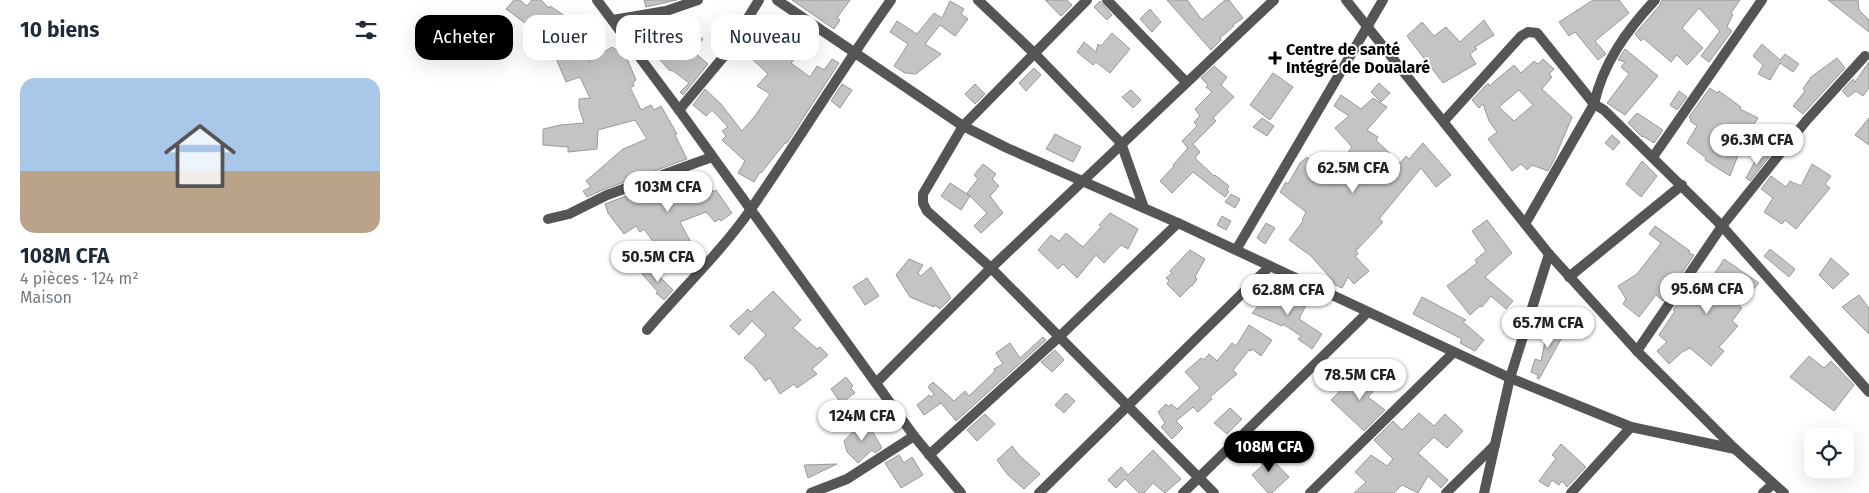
<!DOCTYPE html>
<html lang="fr">
<meta charset="utf-8">
<style>
:root{--surface:#fff;--page:#f6f6f7;--text:#1f2937;--muted:#747a83;--line:#e0e1e3;--accent:#000}
body{margin:0;font-family:"Fira Sans",sans-serif;background:var(--page);color:var(--text);height:100vh;display:flex;flex-direction:column;font-size:19px;white-space:nowrap}
*{box-sizing:border-box;margin:0}
p{font-size:16px;color:var(--muted)}
.icon{flex:none;width:28px;height:28px;fill:none;stroke:currentColor;stroke-width:2;stroke-linecap:round;stroke-linejoin:round}
.map{position:relative;flex:1;overflow:hidden}
.details{display:flex;flex-direction:column;background:var(--surface);width:400px}
.details>*{flex:none}
.guide{position:absolute;left:15px;top:15px;width:475px;height:45px;display:flex;gap:10px}
.controls{position:absolute;left:1404px;top:428px;display:grid;gap:10px}
.controls a{display:grid;place-items:center;width:50px;height:50px;border-radius:10px;background:var(--surface);box-shadow:0 5px 20px #0002;font-size:25px}
.price{position:absolute;translate:-50% -42px;padding:0 11px;border-radius:18px;background:#fff;color:#222;font-size:16px;line-height:32px;filter:drop-shadow(0 1px 2px #0008)}
.price::after{content:'';position:absolute;left:50%;top:30px;width:15px;height:11px;margin-left:-8px;background:inherit;clip-path:polygon(0 0,100% 0,50% 100%)}
.price.on{background:var(--accent);color:#fff}
ul{padding:0;list-style:none}
li{display:grid;align-content:center;gap:10px;height:265px;padding:0 20px}
li+li{border-top:1px solid var(--line)}
li span{display:grid;place-items:center;height:155px;border-radius:15px;color:#555}
li>.icon{margin-inline-start:auto}
span .icon{width:90px;height:90px;fill:#fffc;stroke-width:1}
li b{font-size:21px}
h2{display:flex;justify-content:space-between;align-items:center;height:60px;padding:0 20px;font-size:21px}
.tag{padding:0 18px;border-radius:15px;background:var(--surface);box-shadow:0 5px 20px #0002;font-size:18px;line-height:45px}
.tag.on{background:var(--accent);color:#fff}
main{display:flex;flex:1;min-height:0}
.map>svg:first-child{display:block}
</style>
<main>
<section class="details">
<h2>10 biens<svg class="icon" aria-label="filters" viewBox="0 0 24 24"><path d="M4 7h16M4 17h16"/><circle cx="9" cy="7" r="2"/><circle cx="15" cy="17" r="2"/></svg></h2>
<ul>
<li><span style="background:linear-gradient(#a9c7e8 60%,#b9a48a 0)"><svg class="icon" aria-label="home" viewBox="0 0 24 24"><path d="M3 11l9-7 9 7M6 9v11h12V9"/></svg></span><div><b>108M CFA</b><p>4 pièces · 124 m²</p><p>Maison</p></div></li>
</ul>
</section>
<div class="map">
<svg width="1469" height="493" viewBox="0 0 1469 493">
<rect width="100%" height="100%" fill="#fff"/>
<g fill="#c4c4c4" stroke="#999" fill-rule="evenodd">
<polygon points="114,0 120,0 127,6 132,0 141,0 149,8 150,6 204,42 188,62 212,47 218,51 223,58 226,56 236,80 233,83 234,86 230,87 241,110 251,105 254,110 261,106 277,134 275,135 287,159 205,189 187,197 183,191 191,187 186,181 223,149 247,139 235,120 198,130 197,149 168,152 168,147 143,145 143,129 161,125 184,123 179,108 179,99 190,98 180,77 166,82 155,56 144,45 151,38 127,20 125,23 106,9"/>
<polygon points="244,0 277,0 246,7"/>
<polygon points="392,0 450,0 437,18 440,20 434,29"/>
<polygon points="645,0 667,0 672,5 661,16"/>
<polygon points="767,0 787,0 802,20 825,0 829,0 843,18 833,25 834,26 820,38 821,40 811,50"/>
<polygon points="1193,0 1219,0 1229,13 1195,41 1206,54 1198,60 1175,32 1169,36 1159,22"/>
<polygon points="1262,0 1340,0 1331,13 1333,14 1327,27 1332,31 1309,62 1301,56 1320,31 1299,8 1282,28 1303,48 1287,65 1277,55 1271,62 1243,38 1241,41 1235,34 1260,5"/>
<polygon points="1428,0 1458,0 1459,10 1469,20 1469,32"/>
<polygon points="550,1 564,9 561,14 568,19 555,36 540,25 525,44 541,54 516,74 505,73 494,66 508,44 490,32 497,21 517,34 534,13 542,18"/>
<polygon points="700,1 712,15 707,20 694,7"/>
<polygon points="750,9 761,22 752,32 740,19"/>
<polygon points="272,16 290,25 289,28 303,39 293,51 308,64 283,95 280,92 289,83 272,70 270,71 244,42 238,31 250,23 250,21"/>
<polygon points="360,18 378,29 381,25 395,38 389,45 401,51 391,63 410,77 417,66 424,70 432,59 439,63 387,143 385,143 361,173 360,172 354,182 338,173 345,161 322,140 326,136 322,131 328,127 312,110 306,116 293,105 305,89 321,104 342,131 355,116 370,94 357,86 368,74 349,56 355,35 351,33"/>
<polygon points="1084,20 1094,35 1075,47 1077,49 1070,54 1076,64 1043,83 1007,36 1022,22 1034,36 1046,27 1060,42"/>
<polygon points="712,33 730,49 710,73 696,62 693,65 677,52 684,42 696,52 698,44 701,46"/>
<polygon points="1362,44 1380,60 1385,54 1399,64 1393,72 1380,63 1370,80 1358,74 1363,65 1353,56"/>
<polygon points="1225,49 1258,76 1225,115 1207,103 1229,74 1221,67 1225,62 1218,60"/>
<polygon points="1437,58 1445,68 1403,114 1393,106 1405,91 1403,89 1411,77"/>
<path d="M1143,59l11,10 -5,5 3,3 -10,12 30,28 -18,43 -6,11 -16,-6 -5,5 -6,-6 -9,7 -24,-32 9,-7 -8,-11 -6,-17 -4,4 -7,-8 16,-17 1,3 25,-21 7,8 13,-12 4,3zM1119,90l14,15 -19,16 -15,-14z"/>
<polygon points="1469,62 1469,88 1463,96 1456,91 1448,97 1442,91 1453,79 1455,82"/>
<polygon points="814,66 827,77 821,85 834,97 813,118 816,121 793,144 800,152 795,158 814,176 815,175 829,186 827,189 829,192 825,197 793,172 772,193 760,181 774,166 773,165 788,148 782,141 797,126 794,122 800,116 795,109 812,92 806,87 808,85 801,78"/>
<polygon points="634,68 641,75 626,91 619,83"/>
<polygon points="873,73 893,87 870,120 850,105"/>
<polygon points="979,83 990,93 981,102 971,92"/>
<polygon points="442,84 452,90 440,108 431,101"/>
<polygon points="575,84 585,94 575,104 565,94"/>
<polygon points="1310,88 1317,93 1319,91 1341,107 1340,109 1358,118 1341,145 1342,145 1330,176 1305,160 1306,158 1287,143 1297,126 1290,121 1291,119 1289,117"/>
<polygon points="731,90 741,100 733,108 722,97"/>
<polygon points="1279,91 1287,97 1277,110 1270,105"/>
<polygon points="941,95 961,109 973,98 987,107 967,130 978,137 976,140 1000,163 1006,156 1009,159 1023,143 1051,175 1036,187 1021,168 979,219 983,222 956,251 958,254 955,256 969,271 954,284 948,277 942,288 933,284 934,282 911,256 889,240 903,221 902,220 906,212 880,192 886,182 888,184 900,163 907,157 933,186 937,176 946,184 960,170 945,156 952,147 935,128 949,116 934,106"/>
<polygon points="1237,113 1263,130 1254,143 1243,136 1242,137 1228,123"/>
<polygon points="862,118 874,126 867,136 853,127"/>
<polygon points="1469,118 1469,145 1455,135"/>
<polygon points="655,134 681,147 673,162 646,149"/>
<polygon points="1212,135 1220,142 1213,150 1205,143"/>
<polygon points="1360,152 1369,157 1350,181 1346,178"/>
<polygon points="1242,161 1257,176 1241,197 1226,184"/>
<polygon points="583,164 596,174 592,179 599,186 590,196 603,213 581,233 574,226 587,213 567,193 578,179 574,175"/>
<polygon points="1412,164 1431,176 1425,184 1430,188 1396,229 1385,220 1382,224 1364,212 1373,198 1361,189 1371,176 1386,187 1390,181 1401,186"/>
<polygon points="282,175 287,184 305,176 313,192 316,190 332,213 321,221 319,219 315,222 306,212 280,222 294,248 271,265 259,257 261,254 259,252 260,251 244,229 240,232 236,226 224,234 208,213 205,204"/>
<polygon points="550,183 570,196 561,210 541,196"/>
<polygon points="831,194 840,199 835,208 825,202"/>
<polygon points="710,213 738,229 728,249 721,245 704,263 696,255 677,278 663,264 658,269 638,250 651,235 659,241 666,233 683,247 701,227 699,225"/>
<polygon points="822,216 831,221 826,230 817,225"/>
<polygon points="1087,220 1112,253 1085,277 1113,301 1106,309 1091,296 1082,307 1080,306 1070,315 1047,286 1077,263 1075,260 1086,251 1072,231"/>
<polygon points="866,223 875,228 865,244 857,238"/>
<polygon points="1255,226 1290,251 1289,253 1294,255 1263,301 1256,295 1239,317 1223,304 1226,299 1218,286 1237,274 1261,243 1249,234"/>
<polygon points="1370,249 1395,269 1389,277 1364,256"/>
<polygon points="790,250 805,259 795,277 797,279 792,286 791,286 780,297 767,284 769,280 766,278 772,273 770,271"/>
<polygon points="1431,258 1449,274 1433,289 1419,275"/>
<polygon points="509,259 523,265 518,273 521,276 531,267 551,298 540,309 535,305 534,307 510,297 496,275"/>
<polygon points="1324,259 1359,283 1339,305 1342,308 1332,321 1338,326 1319,347 1324,351 1311,366 1290,348 1282,352 1269,364 1257,351 1267,342 1259,335 1275,311 1273,310 1292,282 1304,290"/>
<polygon points="250,267 273,290 264,300 256,293 258,292 242,274"/>
<polygon points="467,278 479,296 465,305 453,287"/>
<polygon points="873,290 887,298 888,296 893,300 896,296 908,301 899,319 922,334 912,349 898,339 901,336 883,324 882,326 852,313"/>
<polygon points="373,291 401,320 393,328 417,349 420,347 428,355 412,369 417,374 397,388 394,384 380,394 370,378 365,381 354,366 344,358 366,335 352,321 339,335 330,326 348,309 351,312"/>
<polygon points="1459,295 1469,308 1469,334 1442,307"/>
<polygon points="1022,297 1066,320 1063,322 1084,340 1075,351 1060,343 1062,339 1013,314"/>
<polygon points="1152,323 1166,330 1139,379 1137,378 1138,375 1131,372 1135,359 1141,361 1146,337"/>
<polygon points="849,325 872,340 861,356 852,349 851,351 849,350 833,370 837,374 810,397 812,399 798,412 793,407 776,421 783,428 772,439 761,427 765,423 758,412 766,404 769,407 771,404 777,409 800,388 785,372 801,358 804,360 809,354 817,361 832,343 836,346"/>
<polygon points="643,337 646,340 556,421 541,403 524,415 517,405 529,395 531,397 534,394 528,387 533,382 554,401 565,391 569,396 595,371 594,369 603,364 596,353 610,343 620,358"/>
<polygon points="655,350 664,360 652,372 641,362"/>
<polygon points="1409,356 1424,368 1431,361 1454,385 1434,411 1390,377"/>
<polygon points="969,372 981,383 968,397 985,410 964,431 931,400 956,375 962,380"/>
<polygon points="446,377 453,386 451,388 455,393 441,403 431,389"/>
<polygon points="666,393 675,401 664,413 655,405"/>
<polygon points="830,408 842,419 827,434 814,423"/>
<polygon points="1019,413 1034,426 1045,414 1063,431 1047,448 1034,437 1018,453 1048,480 1041,488 1028,476 1018,493 1002,485 994,493 954,493 966,482 955,472 971,455 987,466 993,459 974,440 993,421 1002,430"/>
<polygon points="585,414 595,424 577,441 567,430"/>
<polygon points="465,419 482,448 475,453 472,450 458,463 447,452 444,441"/>
<polygon points="1161,444 1186,467 1167,487 1162,481 1159,485 1152,480 1148,487 1139,481 1156,458 1152,455"/>
<polygon points="612,446 619,455 640,474 624,489 607,474 597,460"/>
<polygon points="860,447 889,477 872,493 868,493 852,475 863,465 853,455"/>
<polygon points="753,450 781,479 765,493 753,483 744,493 739,493 725,479 716,488 708,480 721,467 728,475"/>
<polygon points="499,455 504,463 512,457 523,475 501,488 485,463"/>
<polygon points="437,464 408,478 404,465"/>
</g>
<g fill="none" stroke-linecap="round" stroke-linejoin="round">
<g stroke="#555" stroke-width="10">
<polyline points="197,0 279,110 514,436 561,493"/>
<polyline points="578,0 635,54 721,143 744,208"/>
<polyline points="687,0 563,126 523,194 523,203 527,211 591,268 814,493"/>
<polyline points="707,0 786,82"/>
<polyline points="213,20 266,11 298,0"/>
<polyline points="279,110 325,55 359,0"/>
<polyline points="1044,121 1121,36 1128,32 1137,33 1194,104 1204,110 1322,226 1469,392"/>
<polyline points="1253,157 1362,0"/>
<polyline points="148,219 169,214 207,195 312,157"/>
<path d="M1125,224l69,-120c9,-41 33,-74 61,-104"/>
<polyline points="836,250 983,0"/>
<polyline points="1169,277 1282,185"/>
<path d="M247,330c34,-40 74,-78 104,-121 48,-69 91,-141 140,-209"/>
<polyline points="1237,351 1322,226 1406,121 1465,56"/>
<polyline points="1110,378 1231,427 1335,449"/>
<polyline points="476,383 591,268 874,0"/>
<polyline points="529,455 659,337 778,223"/>
<polyline points="411,493 447,479 514,436"/>
<polyline points="639,493 870,266"/>
<polyline points="783,493 968,312"/>
<polyline points="910,493 1054,352"/>
<polyline points="1046,493 1095,445"/>
<polyline points="1171,493 1231,427"/>
<polyline points="1363,493 1373,484"/>
</g>
<g stroke="#555" stroke-width="10">
<polyline points="377,0 563,126 607,148 778,223 1110,378"/>
<polyline points="946,0 1149,254 1237,351 1335,449 1384,493"/>
<polyline points="1084,493 1110,378 1149,254"/>
</g>
</g>
<path fill="#000" stroke="#fff" stroke-width="2" d="M872.5 50.5h5v5h5v5h-5v5h-5v-5h-5v-5h5z"/>
<g text-anchor="middle" stroke-width="4" stroke-linejoin="round" paint-order="stroke">
<g font-size="16" font-weight="bold" fill="#000" stroke="#fff" text-anchor="start">
<text x="886" y="55">Centre de santé<tspan x="886" dy="18">Intégré de Doualaré</tspan></text>
</g>
</g>
</svg>
<div class="controls">
<a><svg class="icon" aria-label="locate" viewBox="0 0 24 24"><circle cx="12" cy="12" r="6"/><path d="M12 2v4M12 18v4M2 12h4M18 12h4"/></svg></a>
</div>
<b class="price" style="left:1357px;top:166px">96.3M CFA</b>
<b class="price" style="left:953px;top:194px">62.5M CFA</b>
<b class="price" style="left:268px;top:213px">103M CFA</b>
<b class="price" style="left:258px;top:283px">50.5M CFA</b>
<b class="price" style="left:1307px;top:315px">95.6M CFA</b>
<b class="price" style="left:888px;top:316px">62.8M CFA</b>
<b class="price" style="left:1148px;top:349px">65.7M CFA</b>
<b class="price" style="left:960px;top:401px">78.5M CFA</b>
<b class="price" style="left:462px;top:442px">124M CFA</b>
<b class="price on" style="left:869px;top:473px">108M CFA</b>
<div class="guide">
<a class="tag on">Acheter</a>
<a class="tag">Louer</a>
<a class="tag">Filtres</a>
<a class="tag">Nouveau</a>
</div>
</div>
</main>
